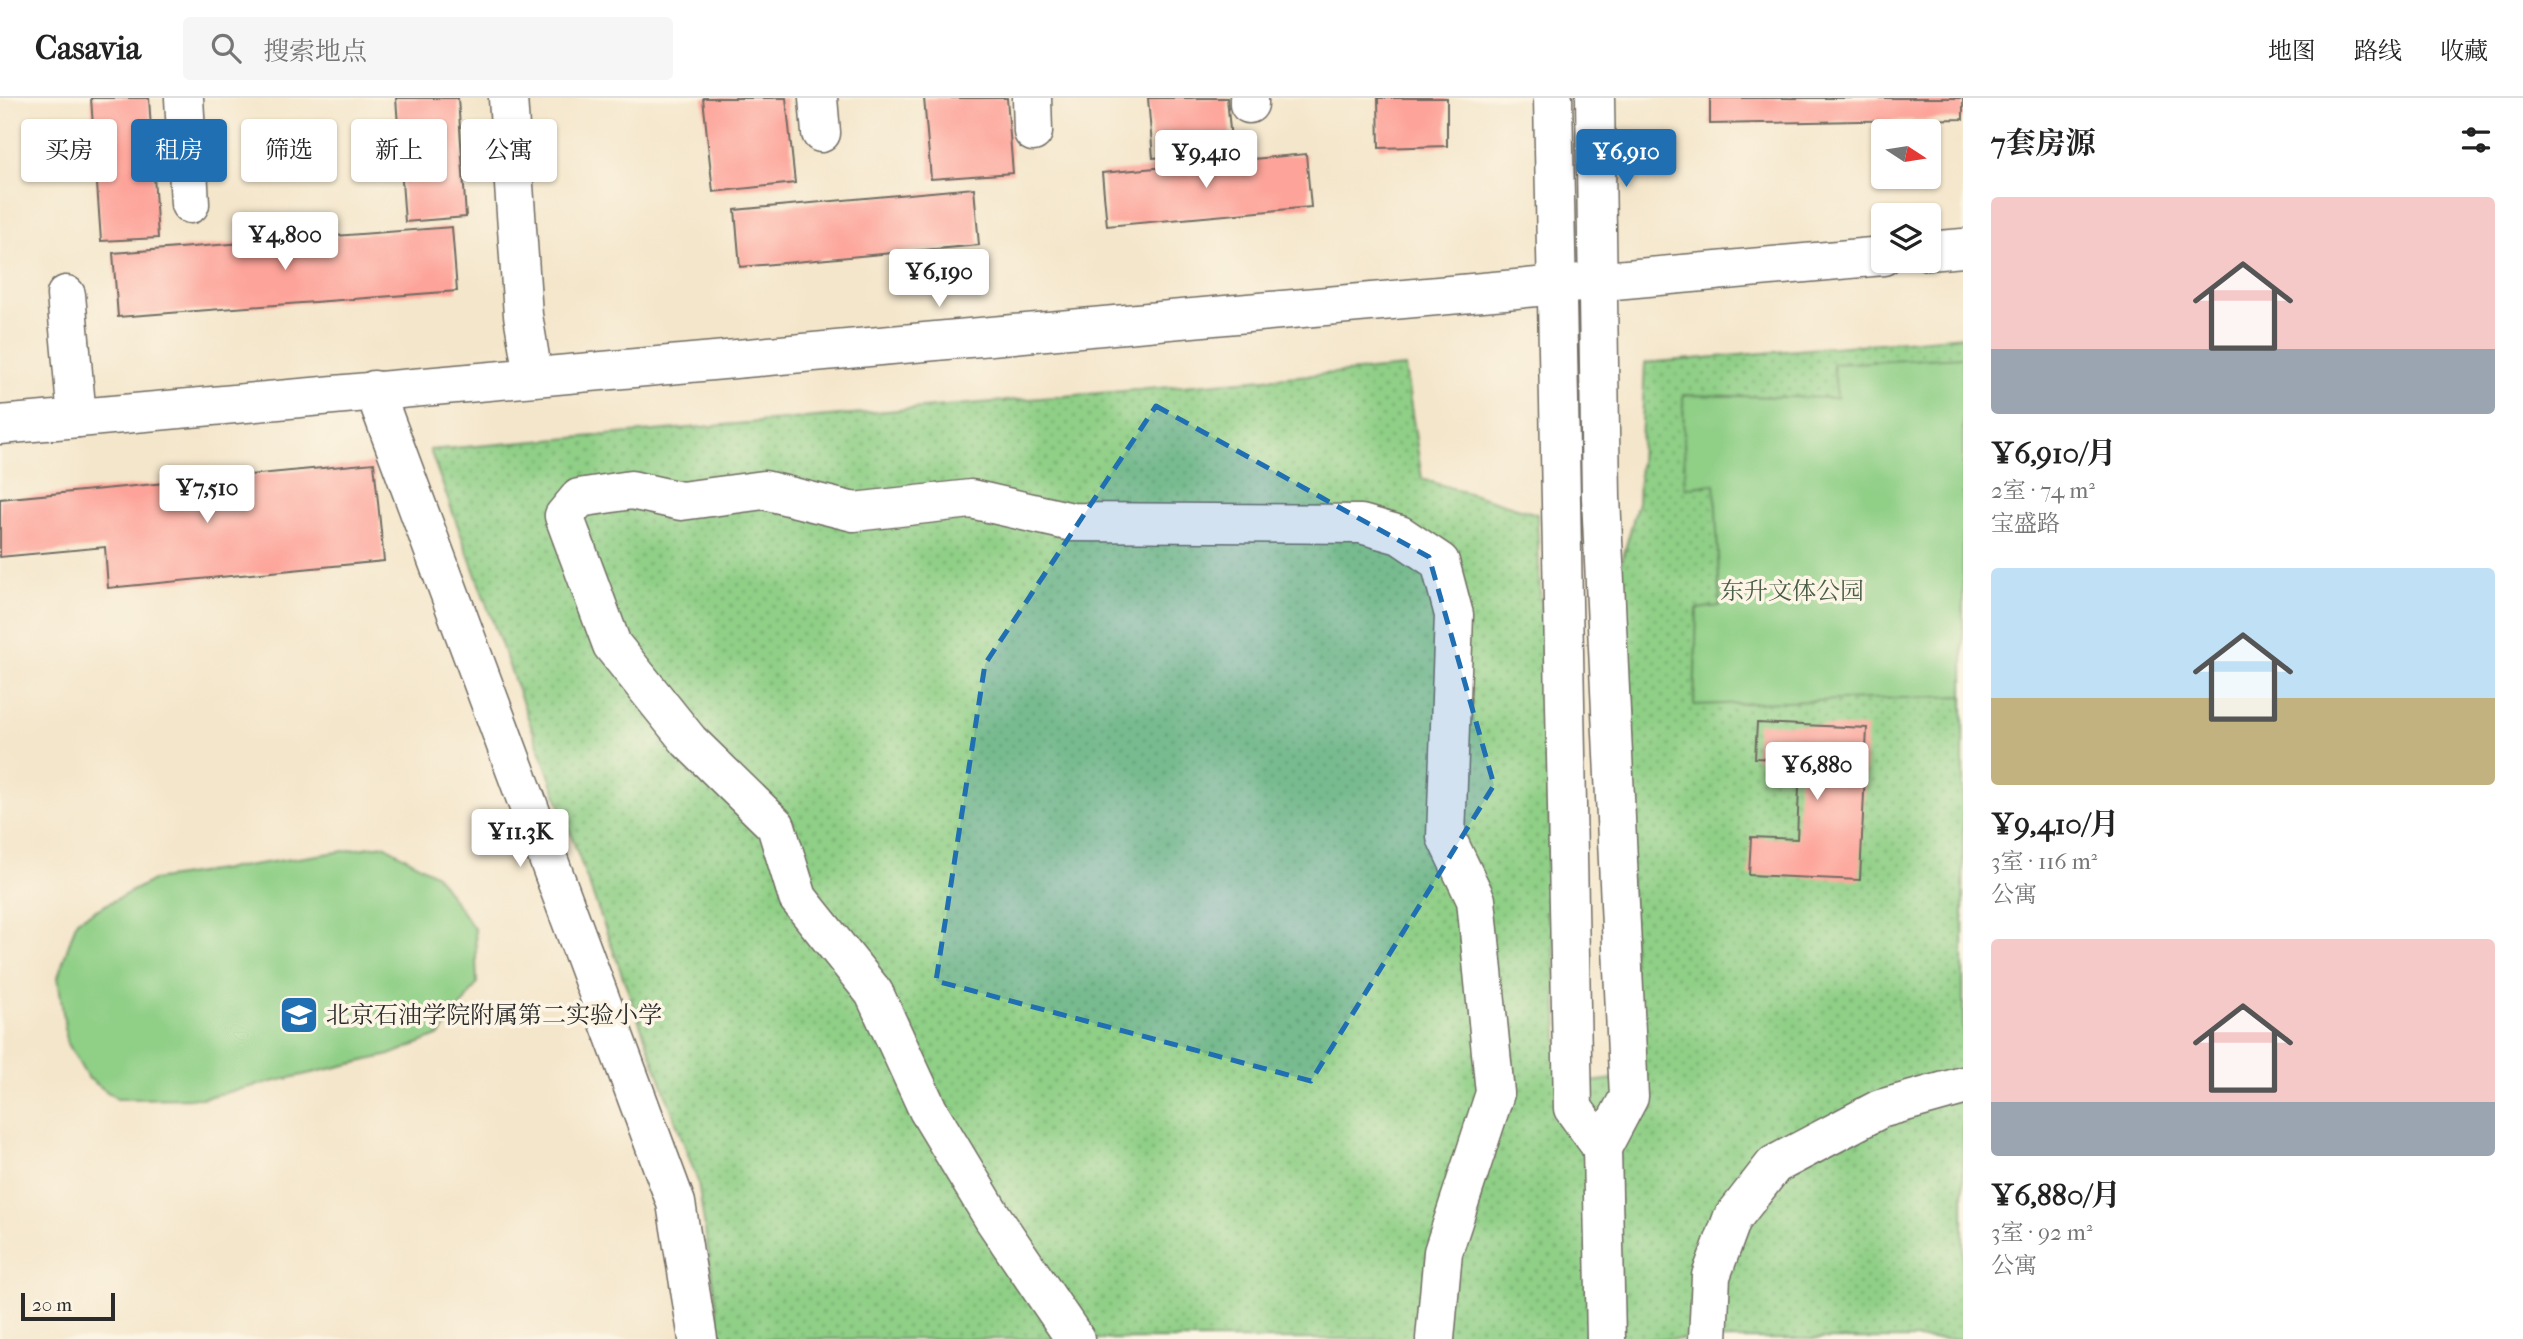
<!DOCTYPE html>
<html lang="zh">
<meta charset="utf-8">
<style>
:root{--surface:#fff;--page:#f6f6f6;--text:#222;--muted:#767676;--line:#e0e0e0;--accent:#1f6fb2}
body{margin:0;font-family:"IM FELL French Canon","Noto Serif SC",serif;background:var(--page);color:var(--text);height:100vh;display:flex;flex-direction:column;font-size:26px;white-space:nowrap}
*{box-sizing:border-box;margin:0}
p{font-size:23px;color:var(--muted)}
.icon{flex:none;width:38px;height:38px;fill:none;stroke:currentColor;stroke-width:2;stroke-linecap:round;stroke-linejoin:round}
.map{position:relative;flex:1;overflow:hidden}
.sheet{display:flex;flex-direction:column;background:var(--surface);width:560px}
.sheet>*{flex:none}
.top-card{position:absolute;left:21px;top:21px;width:665px;height:63px;display:flex;gap:14px}
.needle{width:46px;rotate:102deg}
.controls{position:absolute;left:1871px;top:21px;display:grid;gap:14px}
.controls a{display:grid;place-items:center;width:70px;height:70px;border-radius:7px;background:var(--surface);box-shadow:0 2px 5px #0004;font-size:35px}
.scale{position:absolute;left:21px;bottom:18px;width:94px;box-sizing:border-box;padding-left:7px;border:4px solid #2b2b2b;border-top:0;font-size:19px;line-height:24px;white-space:nowrap;color:#2b2b2b;-webkit-text-stroke:5px #fcf5e5;paint-order:stroke}
.price{position:absolute;translate:-50% -60px;padding:0 16px;border-radius:7px;background:#fff;color:#222;font-size:23px;line-height:46px;filter:drop-shadow(0 2px 4px #0008)}
.price::after{content:'';position:absolute;left:50%;top:42px;width:21px;height:16px;margin-left:-10px;background:inherit;clip-path:polygon(0 0,100% 0,50% 100%)}
.price.active{background:var(--accent);color:#fff}
ul{padding:0;list-style:none}
li{display:grid;align-content:center;gap:14px;height:371px;padding:0 28px}
li span{display:grid;place-items:center;height:217px;border-radius:7px;color:#555}
li>.icon{margin-inline-start:auto}
span .icon{width:126px;height:126px;fill:#fffc;stroke-width:1}
li b{font-size:30px}
h2{display:flex;justify-content:space-between;align-items:center;height:84px;padding:0 28px;font-size:30px}
.pill{padding:0 24px;border-radius:7px;background:var(--surface);box-shadow:0 2px 5px #0004;font-size:24px;line-height:63px}
.pill.active{background:var(--accent);color:#fff}
header{display:flex;align-items:center;gap:42px;box-sizing:border-box;height:98px;padding:0 35px;background:var(--surface);border-bottom:2px solid var(--line)}
header strong{font-size:33px}
nav{display:flex;gap:38px;margin-inline-start:auto;font-size:24px}
.search{width:490px;height:63px;background:var(--page);display:flex;align-items:center;gap:18px;box-sizing:border-box;padding:0 24px;border-radius:7px;color:var(--muted);font-size:26px}
main{display:flex;flex:1;min-height:0}
.map>svg:first-child{display:block}
</style>
<header>
<strong>Casavia</strong>
<div class="search"><svg class="icon" aria-label="search" viewBox="0 0 24 24"><circle cx="10" cy="10" r="6"/><path d="M15 15l6 6"/></svg>搜索地点</div>
<nav><a>地图</a><a>路线</a><a>收藏</a></nav>
</header>
<main>
<div class="map">
<svg width="1963" height="1241" viewBox="0 0 1963 1241">
<defs>
<pattern id="grass-dots" width="8" height="8" patternUnits="userSpaceOnUse" patternTransform="scale(1.75)"><rect width="8" height="8" fill="#8fcf86"/><path d="M2 2h.1M6 6h.1" fill="none" stroke="#75a86e" stroke-width="1.8" stroke-linecap="round"/></pattern>
</defs>
<rect width="100%" height="100%" fill="#fcf5e5"/>
<filter id="ink" filterUnits="userSpaceOnUse"><feTurbulence type="fractalNoise" baseFrequency=".0143" numOctaves="2"/><feDisplacementMap in="SourceGraphic" scale="14" xChannelSelector="R" yChannelSelector="G"/><feConvolveMatrix kernelMatrix="1 2 1 2 8 2 1 2 1" color-interpolation-filters="sRGB"/></filter>
<filter id="wash" filterUnits="userSpaceOnUse"><feTurbulence type="fractalNoise" baseFrequency=".00686" numOctaves="4" result="noise"/><feDisplacementMap in="SourceGraphic" scale="28" xChannelSelector="R" yChannelSelector="G"/><feGaussianBlur stdDeviation="1.57" result="paint"/><feColorMatrix in="noise" values="0 0 0 0 0 0 0 0 0 0 0 0 0 0 0 0 0 1.4 0 .05"/><feComposite in="paint" operator="in"/></filter>
<g filter="url(#wash)">
<rect width="100%" height="100%" fill="#f4e6cb"/>
<polygon fill="url(#grass-dots)" stroke="#5d7d58" stroke-width="2" points="1963,238 1963,1241 721,1241 698,1084 430,352 1405,269 1422,381 1537,416 1560,988 1637,978 1620,470 1638,404 1645,265"/>
<g fill="#8fcf86" stroke="#5d7d58" stroke-width="2">
<polygon points="1963,259 1963,598 1694,607 1697,511 1720,508 1715,386 1685,390 1683,297 1837,300 1833,266"/>
<polygon points="384,747 436,777 475,832 477,886 440,937 390,957 202,1000 117,1001 87,979 67,944 58,879 77,822 153,782"/>
</g>
<g id="blocks">
<g fill="#fda399">
<polygon points="91,0 149,0 158,140 101,143"/>
<polygon points="396,0 458,0 466,119 405,124"/>
<polygon points="703,0 786,0 795,85 713,94"/>
<polygon points="924,0 1007,0 1013,75 931,81"/>
<polygon points="1148,0 1227,0 1232,53 1153,60"/>
<polygon points="1378,0 1447,0 1447,48 1379,50"/>
<polygon points="1710,0 1963,0 1963,21 1710,26"/>
<polygon points="1306,56 1311,109 1107,128 1102,75"/>
<polygon points="974,90 979,147 740,169 735,112"/>
<polygon points="452,129 457,193 118,219 113,155"/>
<polygon points="374,365 384,463 108,490 105,449 0,459 0,401"/>
<polygon points="1757,625 1867,630 1860,782 1749,777 1751,739 1797,741 1800,662 1755,660"/>
</g>
</g>
</g>
<g filter="url(#ink)">
<use href="#blocks" fill-opacity="0" stroke="#716c63" stroke-width="2"/>
<g fill="none" stroke-linecap="round" stroke-linejoin="round">
<g stroke="#716c63" stroke-width="41">
<g id="minor">
<polyline points="184,0 190,106"/>
<polyline points="508,0 523,217 533,278"/>
<polyline points="818,0 821,35"/>
<polyline points="1032,0 1033,34"/>
<polyline points="1249,0 1249,6"/>
<polyline points="1553,0 1573,1010 1602,1050 1629,999 1601,399 1595,0"/>
<polyline points="1928,153 1963,150"/>
<polyline points="66,197 77,320"/>
<polyline points="374,292 676,1105 698,1241"/>
<polyline points="0,327 1883,158"/>
<polyline points="1602,1050 1606,1241"/>
<polyline points="1075,1241 993,1120 928,1012 874,895 798,800 776,728 689,643 612,547 564,418 579,400 631,392 681,403 764,392 854,414 971,401 1072,424 1361,426 1400,437 1440,464 1454,517 1446,739 1476,802 1495,995 1443,1154 1435,1241"/>
<polyline points="1708,1241 1711,1178 1732,1121 1774,1067 1880,1011 1963,988"/>
</g>
</g>
<use href="#minor" stroke="#fff" stroke-width="38"/>
</g>
</g>
<path fill="#1f6fb2" fill-opacity="0.2" stroke="#1f6fb2" stroke-width="5" stroke-dasharray="14 9" stroke-linejoin="round" d="M1156,308l273,151 65,228 -183,296 -375,-100 49,-317z"/>
<defs>
<g id="school-square" transform="scale(2.0125)"><rect x="-9" y="-9" width="18" height="18" rx="4" fill="#1f6fb2" stroke="#fcf5e5"/><path d="M0-5L7-2L0 1L-7-2ZM-4 1L0 2.5L4 1V4Q0 6-4 4Z" fill="#fff"/></g>
</defs>
<g fill-rule="evenodd">
<use href="#school-square" x="299" y="917"/>
</g>
<g text-anchor="middle" stroke-width="7" stroke-linejoin="round" paint-order="stroke">
<g font-size="24" fill="#495c46" stroke="#fcf5e5">
<text x="1792" y="501">东升文体公园</text>
</g>
<g font-size="24" fill="#2b2b2b" stroke="#fcf5e5" text-anchor="start">
<text x="326" y="925">北京石油学院附属第二实验小学</text>
</g>
</g>
</svg>
<div class="controls">
<a><svg class="needle" viewBox="-14 -14 28 28"><path d="M0-13l5 13h-10z" fill="#e53935"/><path d="M0 13l5-13h-10z" fill="#767676"/></svg></a>
<a><svg class="icon" aria-label="layers" viewBox="0 0 24 24"><path d="M12 4l9 5-9 5-9-5zM3 14l9 5 9-5"/></svg></a>
</div>
<div class="scale">20 m</div>
<b class="price active" style="left:1626px;top:91px">¥6,910</b>
<b class="price" style="left:1206px;top:92px">¥9,410</b>
<b class="price" style="left:285px;top:174px">¥4,800</b>
<b class="price" style="left:939px;top:211px">¥6,190</b>
<b class="price" style="left:207px;top:427px">¥7,510</b>
<b class="price" style="left:1817px;top:704px">¥6,880</b>
<b class="price" style="left:520px;top:771px">¥11.3K</b>
<div class="top-card">
<a class="pill">买房</a>
<a class="pill active">租房</a>
<a class="pill">筛选</a>
<a class="pill">新上</a>
<a class="pill">公寓</a>
</div>
</div>
<section class="sheet">
<h2>7套房源<svg class="icon" aria-label="filters" viewBox="0 0 24 24"><path d="M4 7h16M4 17h16"/><circle cx="9" cy="7" r="2"/><circle cx="15" cy="17" r="2"/></svg></h2>
<ul>
<li><span style="background:linear-gradient(#f6c9c9 70%,#9aa5b1 0)"><svg class="icon" aria-label="home" viewBox="0 0 24 24"><path d="M3 11l9-7 9 7M6 9v11h12V9"/></svg></span><div><b>¥6,910/月</b><p>2室 · 74 m²</p><p>宝盛路</p></div></li>
<li><span style="background:linear-gradient(#bfe0f5 60%,#c2b280 0)"><svg class="icon" aria-label="home" viewBox="0 0 24 24"><path d="M3 11l9-7 9 7M6 9v11h12V9"/></svg></span><div><b>¥9,410/月</b><p>3室 · 116 m²</p><p>公寓</p></div></li>
<li><span style="background:linear-gradient(#f6c9c9 75%,#9aa5b1 0)"><svg class="icon" aria-label="home" viewBox="0 0 24 24"><path d="M3 11l9-7 9 7M6 9v11h12V9"/></svg></span><div><b>¥6,880/月</b><p>3室 · 92 m²</p><p>公寓</p></div></li>
</ul>
</section>
</main>
